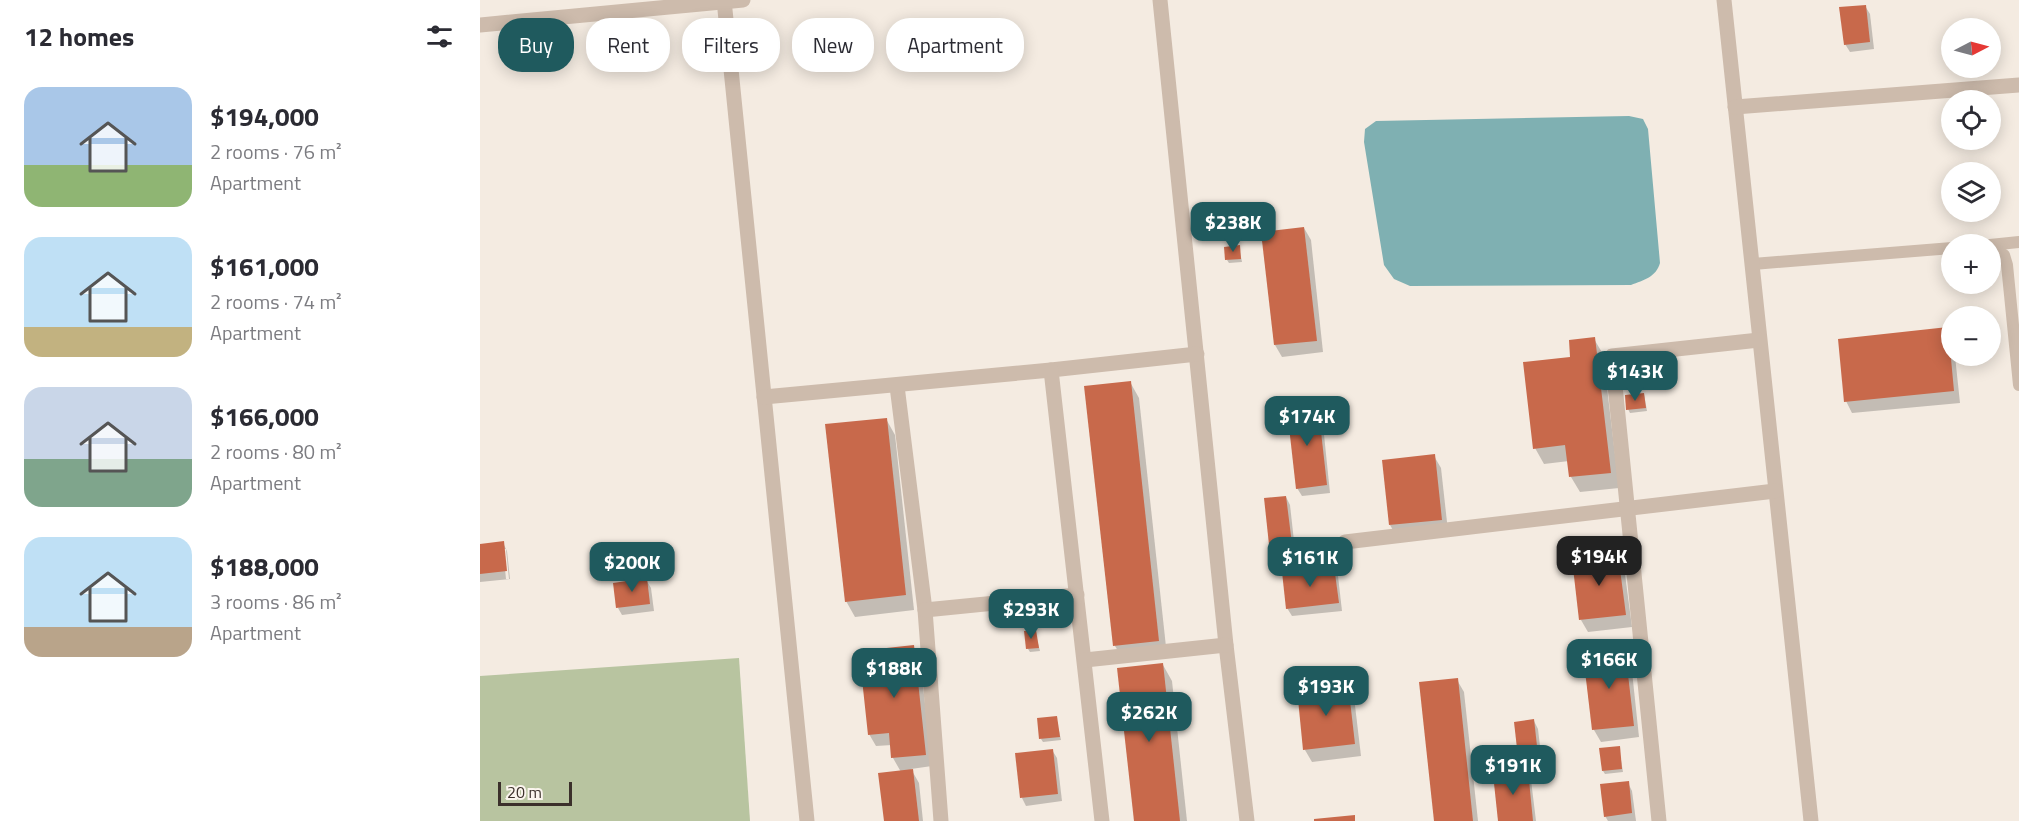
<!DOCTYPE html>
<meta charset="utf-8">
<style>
:root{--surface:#fff;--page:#f2f2f3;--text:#2b2b33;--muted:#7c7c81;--accent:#1f5a5e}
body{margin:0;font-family:"Titillium Web",sans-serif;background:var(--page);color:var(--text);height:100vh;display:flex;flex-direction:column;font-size:22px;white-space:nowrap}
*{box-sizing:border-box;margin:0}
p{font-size:20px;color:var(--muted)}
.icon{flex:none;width:33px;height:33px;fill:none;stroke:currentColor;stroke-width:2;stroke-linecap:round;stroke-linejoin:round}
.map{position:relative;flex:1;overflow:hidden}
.panel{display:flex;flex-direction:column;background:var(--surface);width:480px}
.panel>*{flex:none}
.banner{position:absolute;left:18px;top:18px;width:570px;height:54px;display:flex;gap:12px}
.needle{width:39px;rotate:84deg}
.buttons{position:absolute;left:1461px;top:18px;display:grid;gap:12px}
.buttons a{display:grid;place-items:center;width:60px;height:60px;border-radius:50%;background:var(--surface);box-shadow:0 3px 15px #0003;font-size:30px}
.scale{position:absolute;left:18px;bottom:15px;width:74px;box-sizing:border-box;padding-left:6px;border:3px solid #3b302b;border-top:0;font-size:16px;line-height:21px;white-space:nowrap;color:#3b302b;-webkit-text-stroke:4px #fbf5ee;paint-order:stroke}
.price{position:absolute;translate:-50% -51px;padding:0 14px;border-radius:12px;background:var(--accent);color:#fff;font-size:20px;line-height:39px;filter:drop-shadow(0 2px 3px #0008)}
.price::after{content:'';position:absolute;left:50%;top:36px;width:18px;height:14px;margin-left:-9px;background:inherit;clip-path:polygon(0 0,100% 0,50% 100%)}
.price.on{background:#222;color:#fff}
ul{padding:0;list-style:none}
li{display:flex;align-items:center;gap:18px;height:150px;padding:0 24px}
li span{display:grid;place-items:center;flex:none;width:168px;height:120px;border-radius:18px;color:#555}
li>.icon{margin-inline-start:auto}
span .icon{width:72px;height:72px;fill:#fffc;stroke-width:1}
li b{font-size:26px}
h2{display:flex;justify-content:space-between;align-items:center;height:72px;padding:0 24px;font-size:26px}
.tag{padding:0 21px;border-radius:24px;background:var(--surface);box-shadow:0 3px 15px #0003;font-size:21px;line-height:54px}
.tag.on{background:var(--accent);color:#fff}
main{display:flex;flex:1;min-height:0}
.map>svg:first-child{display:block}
</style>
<main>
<section class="panel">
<h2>12 homes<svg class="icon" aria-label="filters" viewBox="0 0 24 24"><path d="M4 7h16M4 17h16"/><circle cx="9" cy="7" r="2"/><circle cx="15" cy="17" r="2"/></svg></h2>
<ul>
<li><span style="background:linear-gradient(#a9c7e8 65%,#8fb573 0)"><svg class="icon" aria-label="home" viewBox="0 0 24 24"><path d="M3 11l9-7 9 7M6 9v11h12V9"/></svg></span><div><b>$194,000</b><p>2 rooms · 76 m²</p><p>Apartment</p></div></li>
<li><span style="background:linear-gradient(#bfe0f5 75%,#c2b280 0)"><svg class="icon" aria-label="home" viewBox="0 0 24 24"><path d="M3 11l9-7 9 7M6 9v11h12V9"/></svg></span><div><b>$161,000</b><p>2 rooms · 74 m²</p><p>Apartment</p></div></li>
<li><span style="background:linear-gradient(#c9d6e8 60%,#7fa58c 0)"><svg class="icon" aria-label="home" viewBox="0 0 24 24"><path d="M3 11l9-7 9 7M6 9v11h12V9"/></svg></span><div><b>$166,000</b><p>2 rooms · 80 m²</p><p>Apartment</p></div></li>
<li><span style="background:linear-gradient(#bfe0f5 75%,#b9a48a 0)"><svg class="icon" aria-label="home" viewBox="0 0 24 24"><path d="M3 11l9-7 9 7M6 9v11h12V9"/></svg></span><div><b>$188,000</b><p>3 rooms · 86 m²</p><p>Apartment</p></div></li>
</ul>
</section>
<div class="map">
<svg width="1539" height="821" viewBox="0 0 1539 821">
<rect width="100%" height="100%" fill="#f4ebe1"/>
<polygon fill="#b8c4a0" points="259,658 270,821 0,821 0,676"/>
<path fill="#7fb0b2" d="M1149,116l14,3 5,10 12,134c-4,14 -16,17 -29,22l-221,1 -16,-7 -10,-14 -20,-123 1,-13 11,-8z"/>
<g fill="#0003" fill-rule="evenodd">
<polygon points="1385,6 1390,14 1394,49 1370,52 1365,44"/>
<polygon points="824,228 831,240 843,352 802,357 795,345"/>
<polygon points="759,247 762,262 749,263 747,260"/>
<polygon points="1467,329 1472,337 1472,356 1475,356 1480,403 1372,413 1366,401"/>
<polygon points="1114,339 1123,354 1139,488 1100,492 1091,477 1089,461 1064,464 1055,448 1092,358"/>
<polygon points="650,382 659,398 687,656 644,661 635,646"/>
<polygon points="1164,394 1167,411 1150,413 1148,409"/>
<polygon points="837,407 842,415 850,493 822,496 817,488"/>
<polygon points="406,419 415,435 434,610 375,617 366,601"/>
<polygon points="954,456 961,468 968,531 917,537 910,525"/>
<polygon points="806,497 810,505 816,559 796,562 791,554"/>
<path d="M23,543l4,8 3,28 -30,3v-37zM23,549h3l3,30h-3z"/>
<polygon points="1138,555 1144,567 1152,627 1108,632 1101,620"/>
<polygon points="854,568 858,576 862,611 812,616 807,608"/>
<polygon points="166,580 171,588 174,611 142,615 138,608"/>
<polygon points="555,632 560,651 550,652 548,649"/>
<polygon points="433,647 440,659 452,766 431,769 439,783 443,821 405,821 421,772 413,758 412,745 396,746 389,734"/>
<polygon points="1144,650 1151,662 1159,737 1121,742 1114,730 1105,655"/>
<polygon points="683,665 692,681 707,821 655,821"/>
<polygon points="977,680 984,692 998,821 955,821"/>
<polygon points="867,685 874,697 881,756 832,762 825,750"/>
<polygon points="576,717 581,740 563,742 561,739"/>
<polygon points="1054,721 1058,729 1063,772 1048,773 1051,780 1056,821 1020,821 1044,772 1041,766"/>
<polygon points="1139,748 1143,772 1125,774 1123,771"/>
<polygon points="572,750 577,758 582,801 546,806 542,798"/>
<polygon points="1148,783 1152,791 1156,821 1128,821 1125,816"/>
</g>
<g fill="#c8694b">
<polygon points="1386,5 1390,42 1364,45 1359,7"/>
<polygon points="824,227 837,341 794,345 781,232"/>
<polygon points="760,245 761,259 745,260 744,247"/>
<polygon points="1468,327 1474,391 1364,402 1358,339"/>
<polygon points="1115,337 1131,473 1089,477 1085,445 1053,449 1043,362 1090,357 1089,340"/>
<polygon points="651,381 679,641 633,646 604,386"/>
<polygon points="1164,393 1166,408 1146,410 1145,395"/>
<polygon points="838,405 847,485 816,489 807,409"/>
<polygon points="407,418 426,595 365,602 345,424"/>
<polygon points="955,454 962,520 909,525 902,460"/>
<polygon points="806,496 813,552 790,554 784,498"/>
<polygon points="24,541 27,571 0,574 0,544"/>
<polygon points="1138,554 1146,615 1099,620 1092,559"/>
<polygon points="854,566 859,603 806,609 802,572"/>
<polygon points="167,578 170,604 136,608 133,583"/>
<polygon points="556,630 559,648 546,649 544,631"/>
<polygon points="434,645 446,755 411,758 409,733 388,735 379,651"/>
<polygon points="1145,649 1154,726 1112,730 1103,654"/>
<polygon points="683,663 700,821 654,821 637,668"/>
<polygon points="978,678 993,821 954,821 939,682"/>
<polygon points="868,683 875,744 823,750 817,689"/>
<polygon points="577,716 580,737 559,739 557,718"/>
<polygon points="1054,719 1059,764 1039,766 1034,722"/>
<polygon points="1140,746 1142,769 1122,771 1119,748"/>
<polygon points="573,749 578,794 540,798 535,753"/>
<polygon points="433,769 439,821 404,821 398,773"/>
<polygon points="1048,770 1053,821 1018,821 1013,774"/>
<polygon points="1149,781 1152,813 1124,817 1120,784"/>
<polygon points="875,815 875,821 834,821 834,819"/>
</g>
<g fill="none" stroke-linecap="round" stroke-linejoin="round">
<g stroke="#cdbbac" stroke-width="12">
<polyline points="1510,245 1539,242"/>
<polyline points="1510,246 1524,255 1527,265 1539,385"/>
<polyline points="1273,264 1472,248"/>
</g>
<g stroke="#cdbbac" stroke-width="15">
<polyline points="244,0 327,821"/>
<polyline points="680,0 746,645 767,821"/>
<polyline points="1244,0 1331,821"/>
<polyline points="0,25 263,0"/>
<polyline points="1255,107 1539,85"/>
<polyline points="571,370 717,354"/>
<polyline points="417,386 445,610 461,821"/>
<polyline points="284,397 571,370 622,821"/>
<polyline points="865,542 1295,491"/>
<polyline points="445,610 597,595"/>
<polyline points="605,660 746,645"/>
<polyline points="1179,821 1132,356 1279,340"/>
</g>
</g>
</svg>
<div class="buttons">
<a><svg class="needle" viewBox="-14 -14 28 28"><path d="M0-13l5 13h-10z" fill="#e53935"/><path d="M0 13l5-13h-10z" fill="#7c7c81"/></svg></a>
<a><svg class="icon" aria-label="locate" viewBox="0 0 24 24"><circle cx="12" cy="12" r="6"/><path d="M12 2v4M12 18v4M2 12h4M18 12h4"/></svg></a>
<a><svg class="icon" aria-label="layers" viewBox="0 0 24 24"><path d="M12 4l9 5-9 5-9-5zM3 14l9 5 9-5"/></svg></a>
<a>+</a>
<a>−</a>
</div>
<div class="scale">20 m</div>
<b class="price" style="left:753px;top:253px">$238K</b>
<b class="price" style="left:1155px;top:402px">$143K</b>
<b class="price" style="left:827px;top:447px">$174K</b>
<b class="price on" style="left:1119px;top:587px">$194K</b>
<b class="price" style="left:830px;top:588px">$161K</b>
<b class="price" style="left:152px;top:593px">$200K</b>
<b class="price" style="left:551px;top:640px">$293K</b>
<b class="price" style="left:1129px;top:690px">$166K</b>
<b class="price" style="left:414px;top:699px">$188K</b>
<b class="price" style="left:846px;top:717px">$193K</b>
<b class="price" style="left:669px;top:743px">$262K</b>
<b class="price" style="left:1033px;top:796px">$191K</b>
<div class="banner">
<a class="tag on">Buy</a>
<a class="tag">Rent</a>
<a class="tag">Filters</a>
<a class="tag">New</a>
<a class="tag">Apartment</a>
</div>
</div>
</main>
